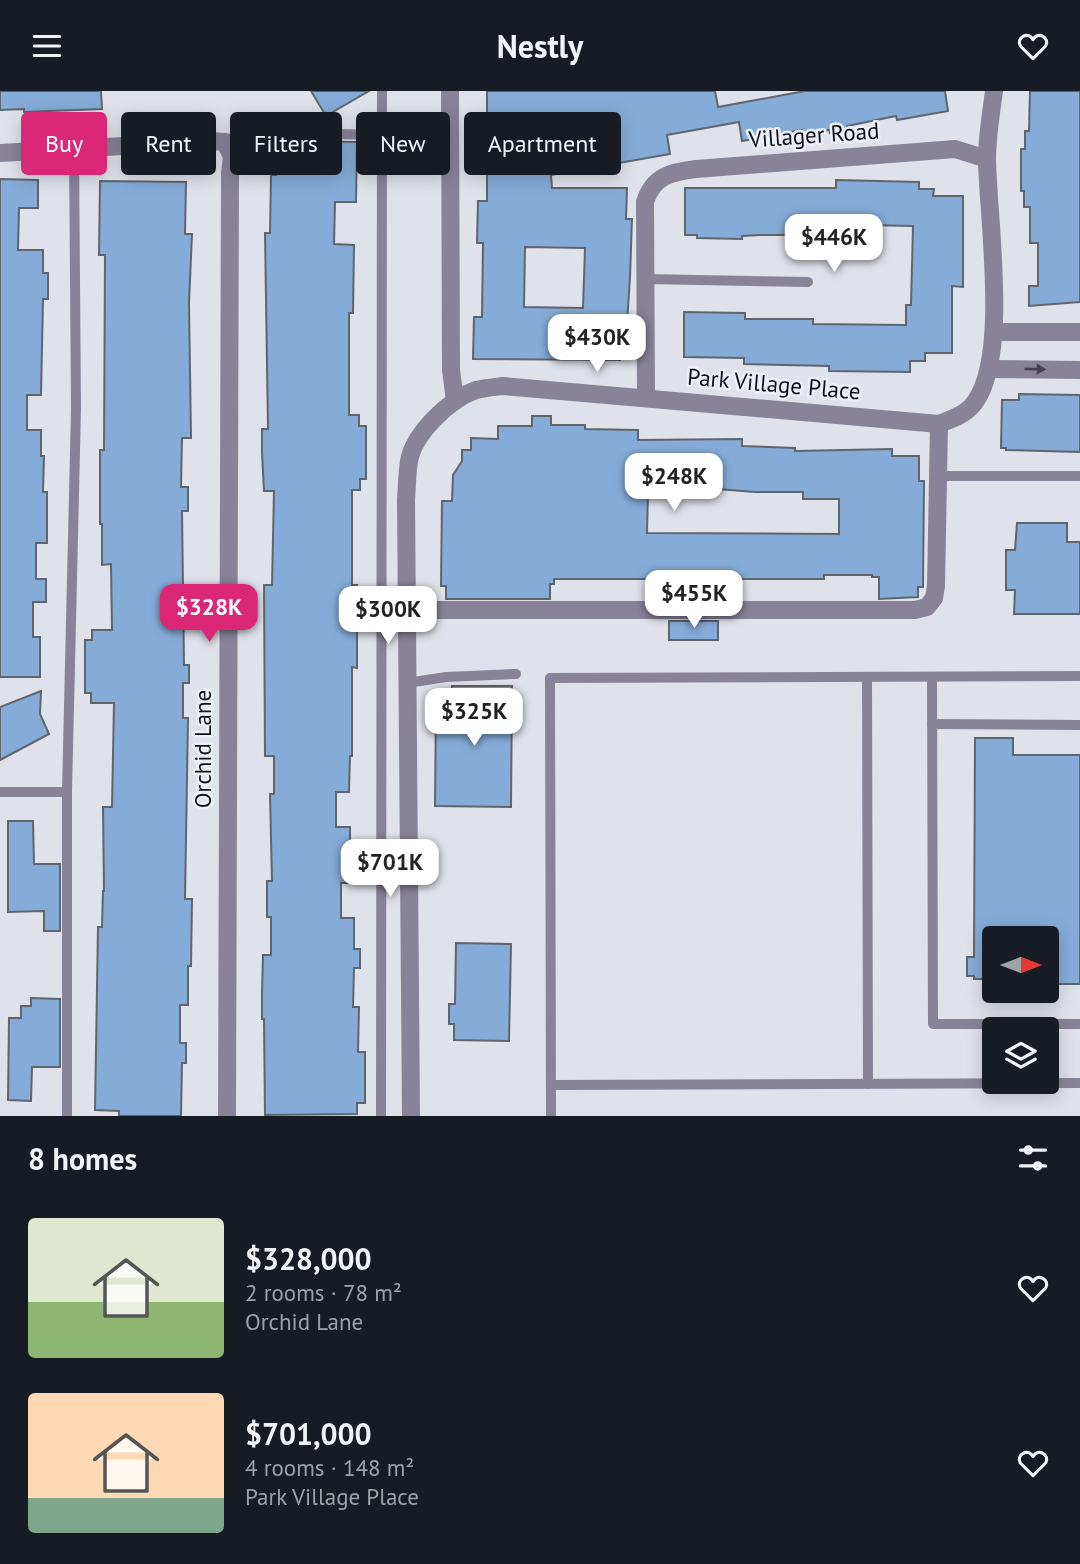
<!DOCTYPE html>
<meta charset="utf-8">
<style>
:root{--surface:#171b24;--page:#20242c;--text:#f1f3f6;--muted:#9ea1a6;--accent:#db2777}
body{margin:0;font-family:"PT Sans",sans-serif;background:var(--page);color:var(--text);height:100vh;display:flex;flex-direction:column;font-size:26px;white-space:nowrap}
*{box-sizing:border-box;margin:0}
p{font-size:23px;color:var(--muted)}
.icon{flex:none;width:38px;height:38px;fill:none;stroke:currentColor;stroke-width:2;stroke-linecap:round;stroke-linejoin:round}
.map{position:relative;height:1025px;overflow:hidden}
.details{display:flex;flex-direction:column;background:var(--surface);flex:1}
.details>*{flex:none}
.banner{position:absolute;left:21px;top:21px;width:700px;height:63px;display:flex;gap:14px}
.needle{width:46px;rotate:90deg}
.controls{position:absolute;left:982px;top:835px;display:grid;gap:14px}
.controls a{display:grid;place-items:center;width:77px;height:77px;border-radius:7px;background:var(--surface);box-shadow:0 4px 18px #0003;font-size:35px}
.price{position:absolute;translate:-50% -60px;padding:0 16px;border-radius:14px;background:#fff;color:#222;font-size:23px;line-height:46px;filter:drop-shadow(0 2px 4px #0008)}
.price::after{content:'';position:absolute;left:50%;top:42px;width:21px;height:16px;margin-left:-10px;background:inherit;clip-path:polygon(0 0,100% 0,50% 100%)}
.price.active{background:var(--accent);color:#fff}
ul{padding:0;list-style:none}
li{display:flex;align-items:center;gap:21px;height:175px;padding:0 28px}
li span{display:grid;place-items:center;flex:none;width:196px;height:140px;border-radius:7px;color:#555}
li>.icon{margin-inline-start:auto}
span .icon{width:84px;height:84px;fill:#fffc;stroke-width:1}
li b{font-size:30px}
h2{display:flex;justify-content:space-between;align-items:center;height:84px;padding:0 28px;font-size:30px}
.tag{padding:0 24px;border-radius:7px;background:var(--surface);box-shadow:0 4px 18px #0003;font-size:24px;line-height:63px}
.tag.active{background:var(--accent);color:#fff}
header{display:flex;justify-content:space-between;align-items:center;height:91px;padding:0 28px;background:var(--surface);font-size:32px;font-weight:700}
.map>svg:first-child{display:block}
</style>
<header><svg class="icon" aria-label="menu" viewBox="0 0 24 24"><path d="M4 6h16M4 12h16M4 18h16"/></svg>Nestly<svg class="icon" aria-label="heart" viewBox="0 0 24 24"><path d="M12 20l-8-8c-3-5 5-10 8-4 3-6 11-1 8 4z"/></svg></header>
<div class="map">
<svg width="1080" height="1025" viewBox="0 0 1080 1025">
<rect width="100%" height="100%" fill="#e0e2eb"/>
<g fill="#85acd8" stroke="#60656c" stroke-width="2" fill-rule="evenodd">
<polygon points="0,0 101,0 102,18 24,21 24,18 0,19"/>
<polygon points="311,0 369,0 326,25"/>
<path d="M487,0h228l3,16 87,-16h140l3,20 -51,9 -1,-4 -49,10 1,4 -18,3 -1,-3 -26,5 -1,-5 -60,11 -3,-19 -72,13 3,19 -119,21 1,13h75l-1,31h6l-2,58 -3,47 -6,-1 -1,37 -147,-1 1,-42h8l1,-74h-6l1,-42h9zM525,156l60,1 -2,60 -59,-1z"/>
<polygon points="1030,0 1080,0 1080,211 1029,215 1029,195 1038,195 1038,152 1030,152 1030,116 1024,116 1024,100 1021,100 1021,58 1025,58 1025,40 1029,40"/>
<polygon points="296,50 357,51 356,111 335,111 334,153 354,154 353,222 349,222 349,324 359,324 359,335 366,335 366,388 360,388 360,399 352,399 352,494 357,494 357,577 352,576 352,665 350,665 349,701 336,701 336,736 350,736 350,766 355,766 355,792 341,792 341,827 354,827 354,858 360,858 360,877 354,877 353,916 359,916 358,961 365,961 365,1012 357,1012 357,1023 265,1024 264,928 262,928 262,902 263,864 271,864 271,826 267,826 267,790 272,790 270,703 274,703 274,665 265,665 264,494 272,494 274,400 264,400 262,362 262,338 268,338 265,142 270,142 271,84 276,84 276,55 295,56"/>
<polygon points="0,88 38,89 38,117 19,117 18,159 43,159 43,182 48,182 48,208 43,208 41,304 27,304 27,339 41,339 41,365 44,365 43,401 47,401 47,452 36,452 36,488 46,488 46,511 33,511 33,546 40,546 40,586 0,586"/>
<polygon points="836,89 919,91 919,98 934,98 933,105 963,105 963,196 952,195 952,262 925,262 925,270 910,270 910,281 829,280 829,275 744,273 744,267 684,266 684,221 745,222 745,228 813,228 813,233 906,234 906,214 911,214 913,135 820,133 820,144 760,144 742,145 742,148 697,147 697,144 685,144 685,97 836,97"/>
<polygon points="100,90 186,91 185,143 192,143 189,212 191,347 182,347 181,396 188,396 188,420 182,420 184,574 189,574 189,592 183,592 183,627 188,627 185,808 192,808 191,875 188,875 188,914 180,914 180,952 186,952 186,972 182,972 181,1025 119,1025 119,1020 95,1019 98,836 102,836 103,800 104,800 103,716 112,716 114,612 91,612 91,602 85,602 85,549 92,549 92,539 112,539 111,473 102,474 102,433 100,433 100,359 104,359 105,164 99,164"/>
<polygon points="1019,303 1080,304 1080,361 1006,359 1006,357 1001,357 1002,309 1019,309"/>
<path d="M532,325h19v9h34v4l53,1v10l104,-1v7l53,2v3l97,-2v7h27v25h5l-1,106h-5v10l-39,2v-22h-7v-2h-48v4h-270v5h-4v15h-104v-13h-5l1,-85h10l1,-26 9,-14v-11h9v-12l27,1v-13h34zM717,398l38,3h48v7h36v35l-192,-1 1,-40 69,-1z"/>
<polygon points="1017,432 1067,432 1067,451 1080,451 1080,523 1014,523 1015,499 1006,499 1006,459 1015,459"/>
<rect x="669" y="530" width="49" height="19"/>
<polygon points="452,595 512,595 511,716 435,715 436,612 451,612"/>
<polygon points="41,600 40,623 49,643 0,669 0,616"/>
<polygon points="975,647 1013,647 1013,664 1080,664 1080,893 1046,893 1046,847 994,847 994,888 974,888 974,885 967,885 967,866 974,866"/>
<polygon points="8,730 33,730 34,773 60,773 60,840 44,840 44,820 8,821"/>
<polygon points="456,852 511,853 509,950 454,949 454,933 449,933 449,913 455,913"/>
<polygon points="31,907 60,908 60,976 32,976 31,1010 8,1009 9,927 21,927 21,915 31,915"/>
</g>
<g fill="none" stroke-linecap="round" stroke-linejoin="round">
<g stroke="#89839a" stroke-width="10">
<polyline points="225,51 242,41 381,44"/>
<polyline points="645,188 808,191"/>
<polyline points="939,385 1080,385"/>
<polyline points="867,586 868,993"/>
<polyline points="932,586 933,933 1080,933"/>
<polyline points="407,592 446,586 516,583"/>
<polyline points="932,633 1080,634"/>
<polyline points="0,701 67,701"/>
<polyline points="551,994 1080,992"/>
<polyline points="67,1025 67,701 76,318 74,58"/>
<polyline points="381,1025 382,0"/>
<polyline points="551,1025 550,587 1080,585"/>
</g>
<g stroke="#89839a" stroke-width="18">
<polyline points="450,0 451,279 455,310"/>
<polyline points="0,62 210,50 225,51 232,66 230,82 227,1025"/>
<polyline points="994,241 1080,241"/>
<polyline points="990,278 1080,279"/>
<path d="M646,307l-1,-196c8,-26 26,-30 51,-33l259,-20 32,10"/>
<polyline points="406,519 915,519 927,516 934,507 936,495 939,333"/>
<path d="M411,1025l-5,-616c1,-13 1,-26 3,-39 5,-28 41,-62 67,-71 8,-2 19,-3 27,-4l436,38c13,-5 28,-10 36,-22 34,-47 13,-183 12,-242 0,-23 4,-46 7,-69"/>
</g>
</g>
<defs><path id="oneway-solid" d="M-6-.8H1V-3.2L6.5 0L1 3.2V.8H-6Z" transform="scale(1.75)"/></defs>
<use fill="#464450" href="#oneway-solid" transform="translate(1035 278) rotate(1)"/>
<g text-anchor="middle" stroke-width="5" stroke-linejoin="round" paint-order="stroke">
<g font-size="23" fill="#0f1013" stroke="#edeff8">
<text transform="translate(814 44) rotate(-4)" y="8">Villager Road</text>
<text transform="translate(774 293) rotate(5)" y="8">Park Village Place</text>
<text transform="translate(203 658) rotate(-90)" y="8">Orchid Lane</text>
</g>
</g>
</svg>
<div class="controls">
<a><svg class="needle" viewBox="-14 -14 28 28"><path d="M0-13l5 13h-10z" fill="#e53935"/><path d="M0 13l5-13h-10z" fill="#9ea1a6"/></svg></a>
<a><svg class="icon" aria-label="layers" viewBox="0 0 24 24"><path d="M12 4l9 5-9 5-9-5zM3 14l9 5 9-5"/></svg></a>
</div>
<b class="price" style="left:834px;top:183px">$446K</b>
<b class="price" style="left:597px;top:283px">$430K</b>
<b class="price" style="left:674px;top:422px">$248K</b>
<b class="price" style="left:694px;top:539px">$455K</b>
<b class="price active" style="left:209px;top:553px">$328K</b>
<b class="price" style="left:388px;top:555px">$300K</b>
<b class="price" style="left:474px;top:657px">$325K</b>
<b class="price" style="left:390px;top:808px">$701K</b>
<div class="banner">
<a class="tag active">Buy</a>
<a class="tag">Rent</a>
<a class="tag">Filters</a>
<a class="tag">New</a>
<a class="tag">Apartment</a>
</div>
</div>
<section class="details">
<h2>8 homes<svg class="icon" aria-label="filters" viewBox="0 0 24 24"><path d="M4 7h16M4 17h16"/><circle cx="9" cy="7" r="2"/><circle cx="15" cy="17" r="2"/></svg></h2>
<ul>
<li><span style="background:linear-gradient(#dfe7d0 60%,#8fb573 0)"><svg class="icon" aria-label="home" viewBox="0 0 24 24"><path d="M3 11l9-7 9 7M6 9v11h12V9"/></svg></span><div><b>$328,000</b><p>2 rooms · 78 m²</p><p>Orchid Lane</p></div><svg class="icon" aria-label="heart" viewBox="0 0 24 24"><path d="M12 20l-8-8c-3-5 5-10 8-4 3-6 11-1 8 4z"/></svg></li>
<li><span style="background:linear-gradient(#ffd9b3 75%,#7fa58c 0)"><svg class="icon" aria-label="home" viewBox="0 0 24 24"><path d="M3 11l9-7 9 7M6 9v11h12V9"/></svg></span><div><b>$701,000</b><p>4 rooms · 148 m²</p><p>Park Village Place</p></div><svg class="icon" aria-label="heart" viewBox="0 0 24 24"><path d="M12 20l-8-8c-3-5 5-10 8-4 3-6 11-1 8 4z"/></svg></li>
</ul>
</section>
